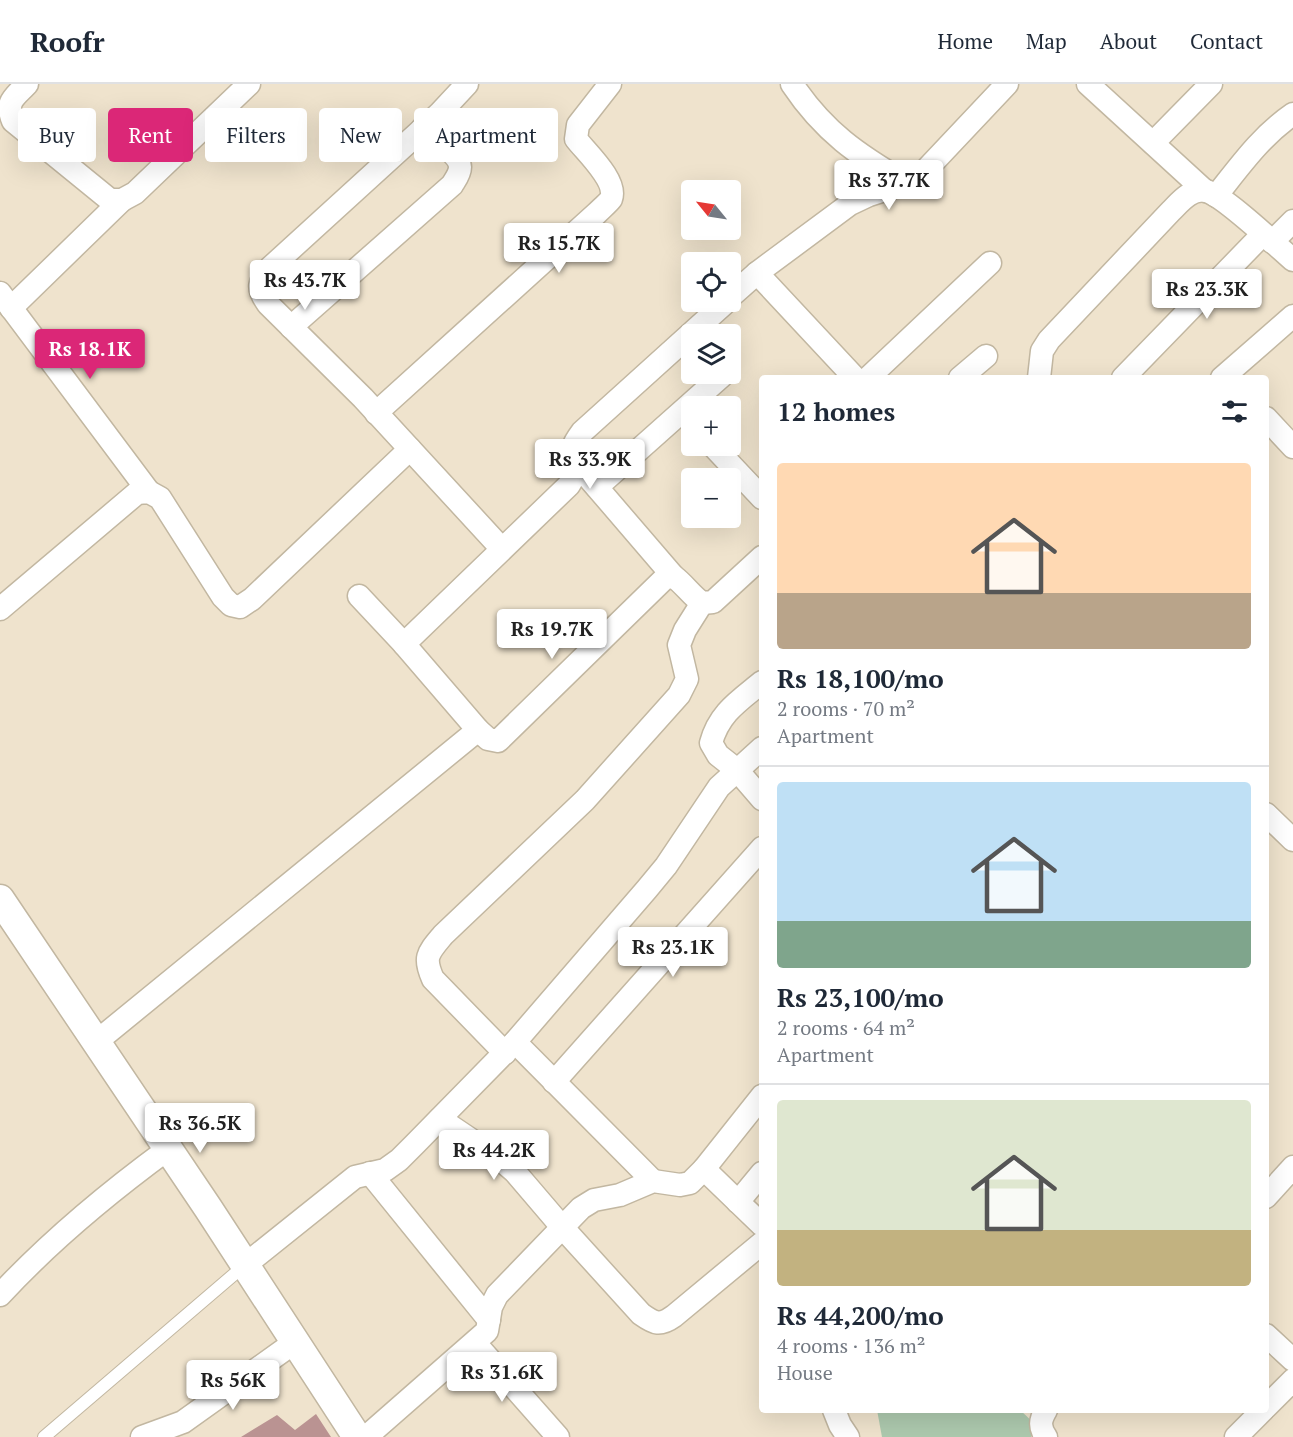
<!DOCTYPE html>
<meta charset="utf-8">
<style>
:root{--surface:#fff;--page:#f2f2f3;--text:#1f2937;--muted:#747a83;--line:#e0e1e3;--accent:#db2777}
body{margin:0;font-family:"PT Serif",serif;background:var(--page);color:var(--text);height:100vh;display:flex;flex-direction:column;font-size:22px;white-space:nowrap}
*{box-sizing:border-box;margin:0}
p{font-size:20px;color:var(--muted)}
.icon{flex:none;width:33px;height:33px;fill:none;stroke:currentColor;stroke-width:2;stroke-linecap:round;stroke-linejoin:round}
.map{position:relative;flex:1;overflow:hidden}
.details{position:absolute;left:759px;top:291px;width:510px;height:1038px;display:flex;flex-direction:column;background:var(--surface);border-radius:6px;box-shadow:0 6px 24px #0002}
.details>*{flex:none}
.banner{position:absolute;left:18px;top:24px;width:570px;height:54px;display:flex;gap:12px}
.needle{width:39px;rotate:300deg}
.tools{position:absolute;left:681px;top:96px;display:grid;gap:12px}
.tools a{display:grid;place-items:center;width:60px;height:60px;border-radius:6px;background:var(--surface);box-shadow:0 6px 24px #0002;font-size:30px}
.price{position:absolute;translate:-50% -51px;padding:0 14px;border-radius:6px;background:#fff;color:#222;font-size:20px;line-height:39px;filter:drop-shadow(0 2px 3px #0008)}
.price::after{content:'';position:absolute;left:50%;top:36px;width:18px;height:14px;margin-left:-9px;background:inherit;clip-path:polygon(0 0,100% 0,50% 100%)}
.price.current{background:var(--accent);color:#fff}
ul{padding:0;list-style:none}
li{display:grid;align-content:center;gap:12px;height:318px;padding:0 18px}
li+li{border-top:2px solid var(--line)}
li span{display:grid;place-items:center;height:186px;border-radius:6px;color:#555}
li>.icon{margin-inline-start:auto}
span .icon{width:108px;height:108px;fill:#fffc;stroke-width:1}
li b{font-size:26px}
h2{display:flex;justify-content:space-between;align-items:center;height:72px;padding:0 18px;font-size:26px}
.pill{padding:0 21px;border-radius:6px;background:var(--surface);box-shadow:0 6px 24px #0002;font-size:21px;line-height:54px}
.pill.current{background:var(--accent);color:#fff}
header{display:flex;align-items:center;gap:36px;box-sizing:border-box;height:84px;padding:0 30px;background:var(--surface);border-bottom:2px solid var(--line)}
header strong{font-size:28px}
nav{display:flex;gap:33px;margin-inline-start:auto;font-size:21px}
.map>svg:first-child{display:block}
</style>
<header>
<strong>Roofr</strong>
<nav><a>Home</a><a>Map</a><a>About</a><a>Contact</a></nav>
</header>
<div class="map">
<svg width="1293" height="1353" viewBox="0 0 1293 1353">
<rect width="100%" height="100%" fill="#efe3cd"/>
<polygon fill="#ba9392" points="316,1330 331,1353 241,1353 277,1331 295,1346"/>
<polygon fill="#adc9ae" points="877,1326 1020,1326 1035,1340 1031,1353 882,1353"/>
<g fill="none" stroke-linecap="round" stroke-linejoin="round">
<g stroke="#c2b7a1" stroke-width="14">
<polyline id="service" points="44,1353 245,1181"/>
</g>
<g stroke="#c2b7a1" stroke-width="25">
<g id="minor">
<path d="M27,0c-13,14 -22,17 -14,37l97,79h12l13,-7 114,-109"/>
<path d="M467,0l-28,30 -169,154c-11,15 -14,19 -2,36l95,94 139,151"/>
<path d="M792,0c32,48 66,71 114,99"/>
<polyline points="1088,0 1205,107"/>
<polyline points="1153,59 1211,0"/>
<path d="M1216,112c24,-30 45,-60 77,-82"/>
<polyline points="1272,158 1293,137"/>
<polyline points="757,189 855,294"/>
<polyline points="0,209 149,408"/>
<polyline points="730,213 757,189 850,120 869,111 906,99 923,89 1007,0"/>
<polyline points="11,224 122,116"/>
<path d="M291,243l161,-142c3,-5 8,-11 8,-18 0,-12 -28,-30 -38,-38"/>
<polyline points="868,294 990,179"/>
<polyline points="960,294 986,272"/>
<path d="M1039,294l3,-27 7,-11 122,-129c9,-9 20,-23 35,-20 17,4 71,55 87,69"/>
<polyline points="1123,294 1263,150"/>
<polyline points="1222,294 1293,232"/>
<path d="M376,329l221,-200c4,-4 11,-10 14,-14 7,-18 -25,-47 -35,-60l2,-14 32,-41"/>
<polyline points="1266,334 1293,363"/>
<polyline points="713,362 762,414"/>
<polyline points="588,393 673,492"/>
<polyline points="597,403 724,290"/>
<path d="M359,512l45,48 74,86 10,9 10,2 166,-162 9,-3c11,8 18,19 29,27l11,-1 49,-45"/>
<polyline points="0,525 137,409 149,408 160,414 223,513 231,521 240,523 252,515 410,365"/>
<path d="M404,560l165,-159 7,-12c-2,-22 -9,-21 6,-41l144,-130"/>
<path d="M762,598c-23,19 -43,31 -51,61l7,12 19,15 25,29"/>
<polyline points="1266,730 1293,756"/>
<polyline points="96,958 478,646"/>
<polyline points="515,958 653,1097"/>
<path d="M505,969l-72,-74c-10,-22 -5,-26 10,-44l142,-135 94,-105 8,-16 -8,-34 6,-15 17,-27"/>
<polyline points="554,998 762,764"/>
<path d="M440,1035l61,41 14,12 47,55 79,87c14,10 19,12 33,2l88,-73"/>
<polyline points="704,1085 762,1141"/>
<polyline points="370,1089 489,1236"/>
<polyline points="1266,1113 1293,1083"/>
<polyline points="738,1118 762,1089"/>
<polyline points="245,1181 355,1093 385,1086 399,1076 415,1060 515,958 647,805 666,782 719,703 762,664"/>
<path d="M0,1211c51,-55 108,-102 168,-146"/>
<polyline points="1266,1251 1293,1276"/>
<polyline points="475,1259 558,1353"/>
<polyline points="1266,1323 1293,1296"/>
<polyline points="834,1326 840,1341 848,1353"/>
<path d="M1046,1326c-6,10 -7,17 0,27"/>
<polyline points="142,1353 183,1338 295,1258"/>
<polyline points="366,1353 487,1247 491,1223 497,1211 581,1124 594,1116 620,1111 653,1097 680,1101 690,1099 704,1085 762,1012"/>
<polyline points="1236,1353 1263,1326"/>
</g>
</g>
<g stroke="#c2b7a1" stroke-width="31">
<polyline id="tertiary" points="0,815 208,1124 357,1353"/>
</g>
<use href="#service" stroke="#fff" stroke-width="12"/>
<use href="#minor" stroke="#fff" stroke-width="22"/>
<use href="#tertiary" stroke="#fff" stroke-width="28"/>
</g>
</svg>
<div class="tools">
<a><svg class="needle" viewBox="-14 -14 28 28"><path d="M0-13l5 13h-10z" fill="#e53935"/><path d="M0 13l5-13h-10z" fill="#747a83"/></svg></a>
<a><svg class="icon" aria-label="locate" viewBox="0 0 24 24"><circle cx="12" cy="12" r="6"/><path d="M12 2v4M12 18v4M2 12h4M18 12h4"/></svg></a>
<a><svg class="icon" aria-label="layers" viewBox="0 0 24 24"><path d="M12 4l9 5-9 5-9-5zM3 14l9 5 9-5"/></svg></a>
<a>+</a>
<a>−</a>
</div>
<b class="price" style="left:889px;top:127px">Rs 37.7K</b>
<b class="price" style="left:559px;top:190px">Rs 15.7K</b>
<b class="price" style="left:305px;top:227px">Rs 43.7K</b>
<b class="price" style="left:1207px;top:236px">Rs 23.3K</b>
<b class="price current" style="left:90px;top:296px">Rs 18.1K</b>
<b class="price" style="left:590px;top:406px">Rs 33.9K</b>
<b class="price" style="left:552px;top:576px">Rs 19.7K</b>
<b class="price" style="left:673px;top:894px">Rs 23.1K</b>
<b class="price" style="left:200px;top:1070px">Rs 36.5K</b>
<b class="price" style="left:494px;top:1097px">Rs 44.2K</b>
<b class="price" style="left:502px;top:1319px">Rs 31.6K</b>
<b class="price" style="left:233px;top:1327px">Rs 56K</b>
<div class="banner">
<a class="pill">Buy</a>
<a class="pill current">Rent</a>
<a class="pill">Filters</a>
<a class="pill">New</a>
<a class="pill">Apartment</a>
</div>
<section class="details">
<h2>12 homes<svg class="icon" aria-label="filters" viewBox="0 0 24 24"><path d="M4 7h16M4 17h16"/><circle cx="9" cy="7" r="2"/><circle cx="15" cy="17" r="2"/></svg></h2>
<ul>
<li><span style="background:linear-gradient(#ffd9b3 70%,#b9a48a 0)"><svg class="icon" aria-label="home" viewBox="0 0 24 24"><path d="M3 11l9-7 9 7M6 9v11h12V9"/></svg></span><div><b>Rs 18,100/mo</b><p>2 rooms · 70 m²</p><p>Apartment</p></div></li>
<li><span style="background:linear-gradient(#bfe0f5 75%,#7fa58c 0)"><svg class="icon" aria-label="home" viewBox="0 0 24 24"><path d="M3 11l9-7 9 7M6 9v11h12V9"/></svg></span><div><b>Rs 23,100/mo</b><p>2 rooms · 64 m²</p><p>Apartment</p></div></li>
<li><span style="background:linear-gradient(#dfe7d0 70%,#c2b280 0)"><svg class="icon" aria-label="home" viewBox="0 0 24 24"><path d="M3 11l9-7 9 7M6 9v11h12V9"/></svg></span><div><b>Rs 44,200/mo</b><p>4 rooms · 136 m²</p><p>House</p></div></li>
</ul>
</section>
</div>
